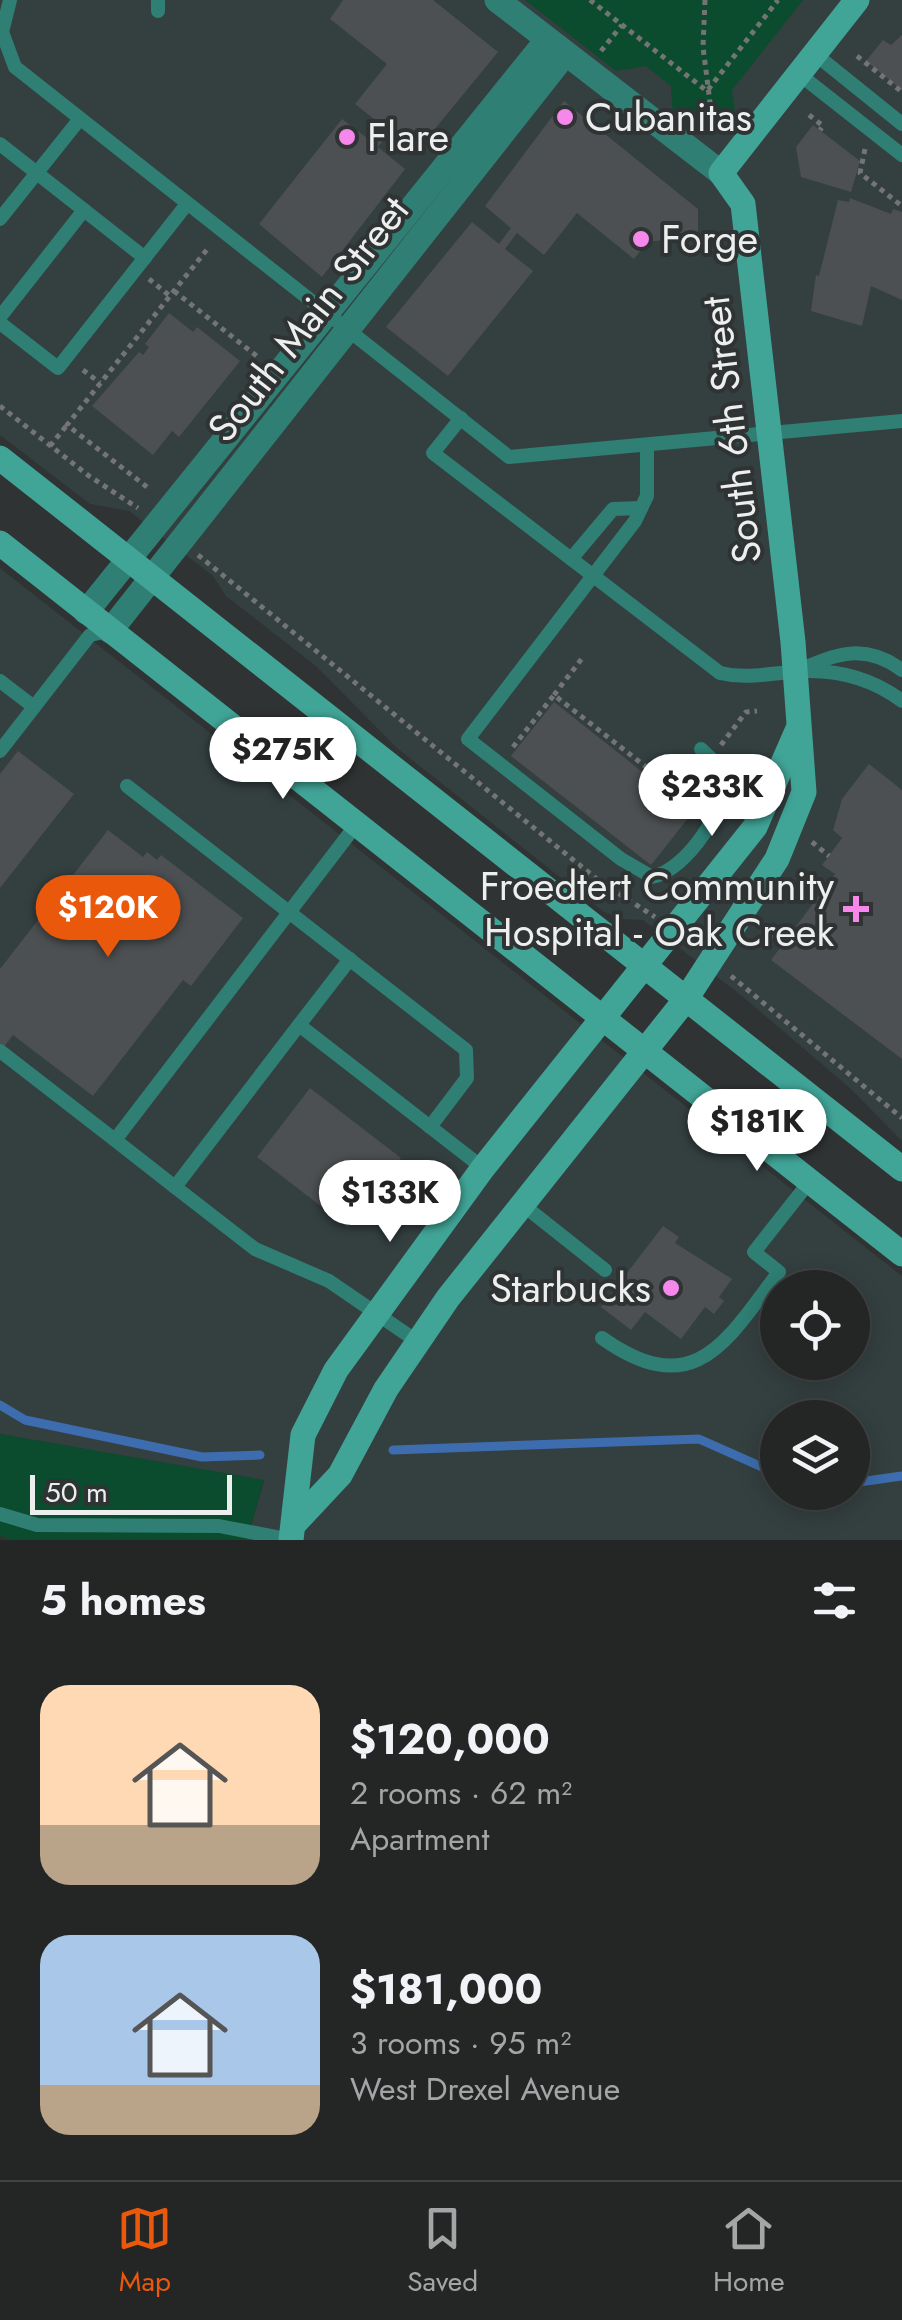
<!DOCTYPE html>
<meta charset="utf-8">
<style>
:root{--surface:#242626;--page:#2c2e2e;--text:#f1f3f6;--muted:#a3a5a7;--line:#414343;--accent:#ea580c}
body{margin:0;font-family:Jost,sans-serif;background:var(--page);color:var(--text);height:100vh;display:flex;flex-direction:column;font-size:38px;white-space:nowrap}
*{box-sizing:border-box;margin:0}
p{font-size:32px;color:var(--muted)}
.icon{flex:none;width:55px;height:55px;fill:none;stroke:currentColor;stroke-width:2;stroke-linecap:round;stroke-linejoin:round}
.map{position:relative;height:1540px;overflow:hidden}
.side{display:flex;flex-direction:column;background:var(--surface);flex:1}
.side>*{flex:none}
.controls{position:absolute;left:760px;top:1270px;display:grid;gap:20px}
.controls a{display:grid;place-items:center;width:110px;height:110px;border-radius:50%;background:var(--surface);box-shadow:0 5px 25px #0003,0 0 0 2px var(--line);font-size:50px}
.scale{position:absolute;left:30px;bottom:25px;width:202px;box-sizing:border-box;padding-left:10px;border:5px solid #edefef;border-top:0;font-size:28px;line-height:35px;white-space:nowrap;color:#edefef;-webkit-text-stroke:8px #303333;paint-order:stroke}
.price{position:absolute;translate:-50% -85px;padding:0 22px;border-radius:35px;background:#fff;color:#222;font-size:32px;line-height:65px;filter:drop-shadow(0 2px 5px #0008)}
.price::after{content:'';position:absolute;left:50%;top:60px;width:30px;height:22px;margin-left:-15px;background:inherit;clip-path:polygon(0 0,100% 0,50% 100%)}
.price.current{background:var(--accent);color:#fff}
ul{padding:0;list-style:none}
li{display:flex;align-items:center;gap:30px;height:250px;padding:0 40px}
li span{display:grid;place-items:center;flex:none;width:280px;height:200px;border-radius:30px;color:#555}
li>.icon{margin-inline-start:auto}
span .icon{width:120px;height:120px;fill:#fffc;stroke-width:1}
li b{font-size:42px}
h2{display:flex;justify-content:space-between;align-items:center;height:120px;padding:0 40px;font-size:42px}
.tabs{display:flex;justify-content:space-around;align-items:center;height:140px;border-top:2px solid var(--line);background:var(--surface);font-size:28px;color:var(--muted)}
.tabs a{display:grid;justify-items:center;gap:5px}
.tabs .current{color:var(--accent)}
.map>svg:first-child{display:block}
</style>
<div class="map">
<svg width="902" height="1540" viewBox="0 0 902 1540">
<rect width="100%" height="100%" fill="#303333"/>
<g fill="#343f40" fill-rule="evenodd">
<polygon points="0,0 902,0 902,1141 851,1089 742,996 643,920 623,919 604,912 397,748 317,667 226,596 213,576 129,511 90,504 0,435"/>
<path d="M0,568l902,708v264h-655l17,-59 -264,-47zM778,1288h74v74h-74zM778,1418h74v74h-74z"/>
</g>
<g fill="#0b4b2e">
<polygon points="525,0 803,0 732,90 736,119 722,132 706,135 673,116 671,86 646,66 616,71"/>
<polygon points="0,1434 264,1480 247,1540 13,1540 0,1536"/>
</g>
<g fill="none" stroke-linecap="round" stroke-linejoin="round">
<g stroke="#3d6dae" stroke-width="9">
<polyline points="0,1405 25,1420 202,1457 260,1455"/>
<polyline points="393,1450 699,1439 778,1474"/>
<polyline points="852,1483 902,1476"/>
</g>
</g>
<g fill="#4d5052">
<polygon points="343,0 433,0 498,52 416,152 390,132 378,147 405,169 322,277 259,224 342,119 371,141 383,126 355,104 387,64 330,19"/>
<polygon points="902,35 902,90 866,61 883,40 891,45"/>
<polygon points="564,101 698,209 698,236 647,242 634,259 577,213 544,255 517,233 505,249 533,271 448,376 386,327 472,222 499,244 511,228 485,206"/>
<polygon points="813,125 860,161 851,192 801,177 796,147"/>
<polygon points="850,198 891,214 893,209 902,212 902,300 871,286 862,326 811,311 816,275 819,276 838,200 849,202"/>
<polygon points="169,313 193,332 197,327 240,361 179,437 172,431 153,455 92,406 139,352 143,355 149,347 145,344"/>
<polygon points="554,702 693,812 651,865 511,756"/>
<polygon points="18,751 74,794 0,888 0,774"/>
<polygon points="869,764 902,790 902,1059 771,960 835,874 822,865 842,838 833,830 842,799"/>
<polygon points="108,830 143,857 147,852 157,860 161,855 243,918 191,986 183,980 93,1096 13,1035 0,1052 0,969"/>
<polygon points="310,1088 401,1158 348,1227 257,1157"/>
<polygon points="663,1226 679,1237 675,1243 732,1279 719,1297 724,1301 714,1314 705,1307 681,1339 645,1312 631,1330 601,1307"/>
</g>
<g fill="none" stroke-linecap="round" stroke-linejoin="round">
<g stroke="#737575" stroke-width="5" stroke-dasharray="5 5" stroke-linecap="butt">
<polyline points="590,0 707,91 778,0"/>
<polyline points="705,0 703,47 714,134"/>
<polyline points="601,51 622,25"/>
<polyline points="857,56 902,92"/>
<polyline points="809,115 823,126 820,130"/>
<polyline points="865,149 860,173 902,206"/>
<polyline points="149,279 170,296"/>
<polyline points="174,291 258,357"/>
<polyline points="83,370 100,383"/>
<polyline points="0,406 89,476 138,508"/>
<polyline points="50,446 67,425"/>
<polyline points="147,487 67,425 209,247"/>
<polyline points="198,555 598,880 655,917"/>
<polyline points="554,695 583,657"/>
<polyline points="721,745 746,712 757,711"/>
<polyline points="513,747 554,695 682,795 698,775"/>
<polyline points="812,842 829,856"/>
<polyline points="762,927 783,944"/>
<polyline points="731,976 902,1118"/>
</g>
<g stroke="#2f7f74" stroke-width="14">
<polyline points="10,0 2,32 15,67 509,457 902,421"/>
<polyline points="158,0 158,11"/>
<polyline points="815,54 902,124"/>
<polyline points="799,74 902,155"/>
<polyline points="0,144 145,258"/>
<polyline points="0,219 79,120"/>
<polyline points="0,317 84,210"/>
<polyline points="0,323 58,368 187,204"/>
<path d="M461,418l-28,35 287,220c25,6 45,1 70,-1 41,-4 80,5 112,29"/>
<path d="M647,445v51l-12,25 -167,218 153,120 31,18c36,-8 75,-69 74,-104l-25,-24"/>
<polyline points="571,559 613,509 641,508"/>
<path d="M797,671c39,-17 67,-29 105,-1"/>
<polyline points="0,681 34,707"/>
<polyline points="0,751 90,635 110,631"/>
<polyline points="127,786 466,1050 467,1078 430,1127"/>
<polyline points="299,1025 350,959"/>
<polyline points="0,1051 115,1140"/>
<polyline points="175,1187 115,1140 356,825"/>
<polyline points="523,1205 605,1270"/>
<path d="M602,1338c92,65 124,4 177,-66l-25,-20 56,-71"/>
<polyline points="418,1342 329,1281 255,1249 175,1187 299,1025 483,1168"/>
<polyline points="0,1514 37,1525 219,1526 292,1540"/>
</g>
<g stroke="#2f7f74" stroke-width="25">
<polyline points="497,0 721,173"/>
<polyline points="86,612 547,40"/>
<polyline points="110,631 565,54"/>
</g>
<g stroke="#40a597" stroke-width="25">
<polyline points="0,458 902,1169"/>
<polyline points="0,543 902,1254"/>
<polyline points="296,1522 340,1475 386,1389 448,1298 686,999 777,859 804,792 793,642 743,204 721,173 857,0"/>
<polyline points="291,1540 303,1435 336,1370 483,1168 755,827 797,731"/>
</g>
</g>
<g fill="#f688ec" stroke="#303333" stroke-width="4">
<circle cx="565" cy="117" r="10"/>
<circle cx="347" cy="137" r="10"/>
<circle cx="641" cy="239" r="10"/>
<path d="M851 894h10v10h10v10h-10v10h-10v-10h-10v-10h10z"/>
<circle cx="671" cy="1288" r="10"/>
</g>
<g text-anchor="middle" stroke-width="8" stroke-linejoin="round" paint-order="stroke">
<g font-size="40" fill="#edefef" stroke="#303333" text-anchor="start">
<text x="585" y="131">Cubanitas</text>
<text x="367" y="151">Flare</text>
<text x="661" y="253">Forge</text>
<text x="834" y="900" text-anchor="end">Froedtert Community<tspan x="834" dy="46">Hospital - Oak Creek</tspan></text>
<text x="651" y="1302" text-anchor="end">Starbucks</text>
</g>
<g font-size="40" fill="#edefef" stroke="#303333">
<text transform="translate(308 319) rotate(-52)" y="14">South Main Street</text>
<text transform="translate(731 430) rotate(-97)" y="14">South 6th Street</text>
</g>
</g>
</svg>
<div class="controls">
<a><svg class="icon" aria-label="locate" viewBox="0 0 24 24"><circle cx="12" cy="12" r="6"/><path d="M12 2v4M12 18v4M2 12h4M18 12h4"/></svg></a>
<a><svg class="icon" aria-label="layers" viewBox="0 0 24 24"><path d="M12 4l9 5-9 5-9-5zM3 14l9 5 9-5"/></svg></a>
</div>
<div class="scale">50 m</div>
<b class="price" style="left:283px;top:802px">$275K</b>
<b class="price" style="left:712px;top:839px">$233K</b>
<b class="price current" style="left:108px;top:960px">$120K</b>
<b class="price" style="left:757px;top:1174px">$181K</b>
<b class="price" style="left:390px;top:1245px">$133K</b>
</div>
<section class="side">
<h2>5 homes<svg class="icon" aria-label="filters" viewBox="0 0 24 24"><path d="M4 7h16M4 17h16"/><circle cx="9" cy="7" r="2"/><circle cx="15" cy="17" r="2"/></svg></h2>
<ul>
<li><span style="background:linear-gradient(#ffd9b3 70%,#b9a48a 0)"><svg class="icon" aria-label="home" viewBox="0 0 24 24"><path d="M3 11l9-7 9 7M6 9v11h12V9"/></svg></span><div><b>$120,000</b><p>2 rooms · 62 m²</p><p>Apartment</p></div></li>
<li><span style="background:linear-gradient(#a9c7e8 75%,#b9a48a 0)"><svg class="icon" aria-label="home" viewBox="0 0 24 24"><path d="M3 11l9-7 9 7M6 9v11h12V9"/></svg></span><div><b>$181,000</b><p>3 rooms · 95 m²</p><p>West Drexel Avenue</p></div></li>
</ul>
</section>
<nav class="tabs">
<a class="current"><svg class="icon" aria-label="map" viewBox="0 0 24 24"><path d="M3 6l6-2 6 2 6-2v14l-6 2-6-2-6 2zM9 4v14M15 6v14"/></svg>Map</a>
<a><svg class="icon" aria-label="saved" viewBox="0 0 24 24"><path d="M7 4h10v16l-5-4-5 4z"/></svg>Saved</a>
<a><svg class="icon" aria-label="home" viewBox="0 0 24 24"><path d="M3 11l9-7 9 7M6 9v11h12V9"/></svg>Home</a>
</nav>
